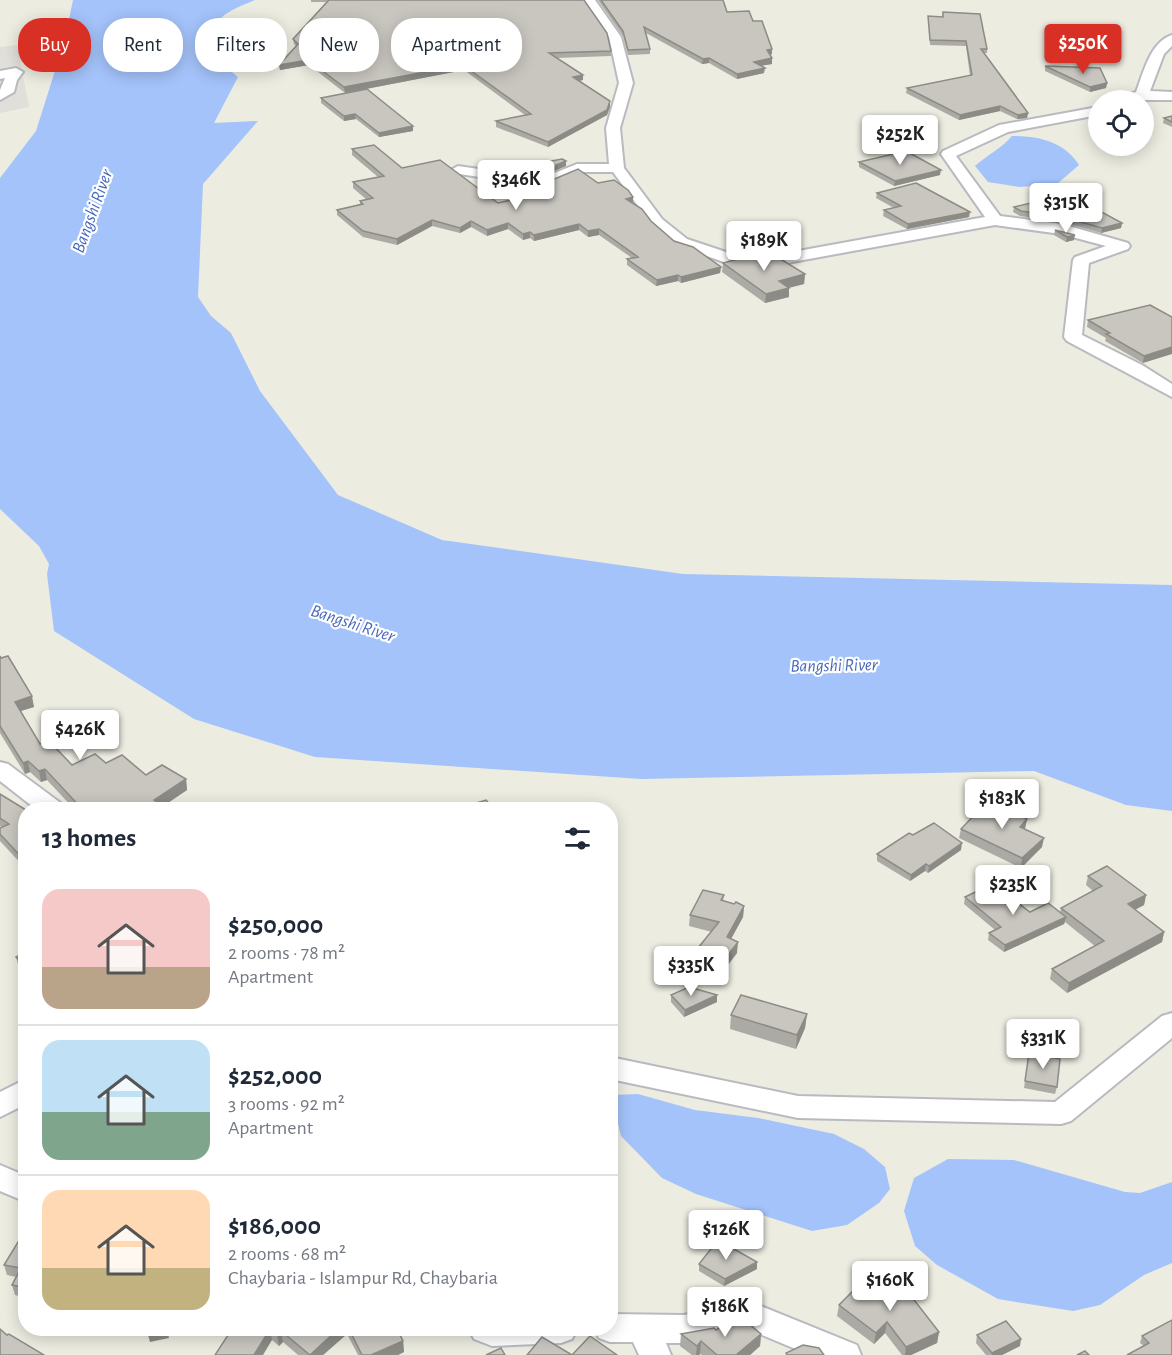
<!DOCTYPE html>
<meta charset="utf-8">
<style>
:root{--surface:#fff;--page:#f6f6f7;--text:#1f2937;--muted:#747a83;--line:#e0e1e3;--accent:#d93025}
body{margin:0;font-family:"Alegreya Sans",sans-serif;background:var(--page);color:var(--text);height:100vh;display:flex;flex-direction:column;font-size:22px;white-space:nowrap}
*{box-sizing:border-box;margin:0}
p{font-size:20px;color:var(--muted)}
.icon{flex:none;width:33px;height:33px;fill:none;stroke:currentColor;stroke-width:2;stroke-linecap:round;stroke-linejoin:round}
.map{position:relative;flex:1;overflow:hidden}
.details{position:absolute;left:18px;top:802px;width:600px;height:534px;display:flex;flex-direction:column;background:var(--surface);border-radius:24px;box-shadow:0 3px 15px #0003}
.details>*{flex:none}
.guide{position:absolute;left:18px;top:18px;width:600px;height:54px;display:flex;gap:12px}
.fabs{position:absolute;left:1088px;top:90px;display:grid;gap:12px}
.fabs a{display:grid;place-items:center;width:66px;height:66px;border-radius:50%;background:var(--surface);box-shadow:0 3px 15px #0003;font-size:30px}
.price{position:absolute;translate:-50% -51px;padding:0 14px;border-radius:6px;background:#fff;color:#222;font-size:20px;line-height:39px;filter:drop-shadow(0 2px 3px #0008)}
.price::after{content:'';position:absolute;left:50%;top:36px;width:18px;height:14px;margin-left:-9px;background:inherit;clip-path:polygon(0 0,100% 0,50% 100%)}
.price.current{background:var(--accent);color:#fff}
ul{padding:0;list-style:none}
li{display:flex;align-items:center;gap:18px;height:150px;padding:0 24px}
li+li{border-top:2px solid var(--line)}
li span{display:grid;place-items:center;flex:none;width:168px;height:120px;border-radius:18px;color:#555}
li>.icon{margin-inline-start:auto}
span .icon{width:72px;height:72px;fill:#fffc;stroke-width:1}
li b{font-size:26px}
h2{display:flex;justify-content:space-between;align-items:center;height:72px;padding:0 24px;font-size:26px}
.tag{padding:0 21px;border-radius:24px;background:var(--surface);box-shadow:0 3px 15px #0003;font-size:21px;line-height:54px}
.tag.current{background:var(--accent);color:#fff}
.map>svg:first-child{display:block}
</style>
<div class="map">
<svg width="1172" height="1355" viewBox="0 0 1172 1355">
<rect width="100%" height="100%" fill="#ecece1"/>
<polygon fill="#e0dfd9" points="17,45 29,107 0,113 0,47"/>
<g fill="#a4c3fa">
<path d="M73,0h182c-29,12 -44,17 -47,52l30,25 -24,46 44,-2 -55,63 -5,113 13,19 20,17 29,58 78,104 104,45 241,34 489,11v226l-46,-6 -92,-34 -393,8 -326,-22 -121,-38 -140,-88 -7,-57 2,-10 -10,-18 -39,-37v-331l36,-47 29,-92z"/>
<path d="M1012,136c26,0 52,5 67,29l-22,19 -37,3 -32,-5 -13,-16c11,-10 28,-19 37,-30z"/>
<polygon points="638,1094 695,1110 758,1118 834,1134 864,1149 885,1167 890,1189 879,1203 847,1225 812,1231 696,1194 662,1178 621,1136 611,1095"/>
<polygon points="948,1159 1014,1160 1125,1192 1140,1193 1172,1182 1172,1263 1144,1275 1100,1305 1073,1311 998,1299 937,1265 915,1246 904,1211 914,1178"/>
</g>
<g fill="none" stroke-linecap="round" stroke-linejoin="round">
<g stroke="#b9bac0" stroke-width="4">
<g id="minor">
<polygon points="583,0 595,0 621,37 633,83 620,128 624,168 662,219 687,239 726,252 776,255 985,217 941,154 943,151 999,125 1098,107 1098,115 1008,132 956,156 1000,216 1062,224 1128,243 1130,246 1128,249 1089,263 1082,335 1142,365 1172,384 1172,397 1067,341 1064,337 1073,260 1075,257 1106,246 1061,234 995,225 776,265 724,262 675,245 652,225 613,172 579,172 544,187 453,173 451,170 458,166 542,178 577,164 609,164 606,128 619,83 609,37"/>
<path d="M1172,35v11l-8,8 -14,37 22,1v8h-51l1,-3 14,-5c7,-18 14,-50 36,-57z"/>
<polygon points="16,68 23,72 17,80 14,92 0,100 0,90 5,78 0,79 0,71"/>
<polygon points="0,762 8,764 62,804 65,810 37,810 0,781"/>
<polygon points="1172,1013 1172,1038 1071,1121 1061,1124 798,1118 610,1079 610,1057 798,1096 1055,1102 1162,1016"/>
<polygon points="26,1079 26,1104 0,1117 0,1092"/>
<polygon points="0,1165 26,1176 26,1202 0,1191"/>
<polygon points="756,1304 857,1345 861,1355 810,1355 755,1332 683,1343 666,1343 671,1355 639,1355 633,1342 610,1342 599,1338 594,1329 610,1329 610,1314 683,1315"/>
<polygon points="469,1329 577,1329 572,1339 561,1343 492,1346 474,1339"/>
</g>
</g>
<use href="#minor" fill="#fff" fill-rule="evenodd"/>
</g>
<g fill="#acaaa4">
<polygon points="311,0 584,0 611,51 611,56 557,58 583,80 579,81 610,101 610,107 607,115 548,147 496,127 496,121 525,115 464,70 345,93 309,65 280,70 279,65 296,46 294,44 293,39 326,2 311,2"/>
<polygon points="598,0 628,0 727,12 753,21 772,54 770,55 772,58 772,64 761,66 764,73 737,79 709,63 702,64 646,33 650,49 650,54 628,55 623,36"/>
<polygon points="943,12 987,49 987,53 984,53 1028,113 1027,118 1017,119 1000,111 959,120 906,93 907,88 970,76 966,46 930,45 928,16 942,17"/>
<polygon points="1045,66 1107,83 1106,88 1090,92 1045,71"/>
<polygon points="321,98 413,131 379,137 356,119 344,121 321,103"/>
<polygon points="1172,116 1172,127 1163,123 1164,118"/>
<polygon points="352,149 498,203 545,192 540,189 540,183 598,183 633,203 651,221 674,241 721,267 720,273 681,283 678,281 656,286 627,265 627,259 632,258 599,235 588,237 579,230 534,241 530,238 523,240 508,229 487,236 471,227 460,233 432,226 397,245 363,237 337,215 337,210 360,204 360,201 367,200 353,188 353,182 378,177 352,155"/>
<polygon points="859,162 940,175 894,186 859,167"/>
<polygon points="566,166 542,176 519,172 519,167"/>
<polygon points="877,193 969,217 907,229 883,216 884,210 894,208 876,198"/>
<polygon points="1014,207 1062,209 1122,223 1121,228 1101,233 1063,222 1020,216 1013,212"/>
<polygon points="1055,230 1074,240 1066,242 1054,235"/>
<polygon points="723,263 805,274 804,284 789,288 789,297 765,303 722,272"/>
<polygon points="1172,317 1143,363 1105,341 1106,338 1087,327 1088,320"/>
<polygon points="0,656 34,707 21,711 40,744 72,765 106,763 146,775 186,779 187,790 162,807 166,810 75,810 47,780 41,782 30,772 25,774 0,733"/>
<polygon points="0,794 26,810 26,869 0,841 0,828 2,827 0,826"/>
<polygon points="1027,819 1025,829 1042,847 1021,868 959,838 961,829"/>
<polygon points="913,835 961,850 928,873 925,871 910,881 877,861 877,854"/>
<polygon points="1088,876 1146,895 1144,905 1135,910 1164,932 1162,942 1067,993 1050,979 1052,969 1095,946 1065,922 1064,924 1004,952 988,940 989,933 995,930 964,904 965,897 1006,904 1030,912 1060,913 1061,908 1093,891 1086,885"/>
<polygon points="724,895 723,901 744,906 743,917 731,939 737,953 724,970 697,959 698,948 712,932 689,926 690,915"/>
<polygon points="26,951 26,971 18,964 16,957"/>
<polygon points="671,995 717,995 717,1002 684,1017 671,1002"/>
<polygon points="807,1014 805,1028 796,1049 730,1029 731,1015"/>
<polygon points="1029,1053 1057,1087 1055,1094 1024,1088"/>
<polygon points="26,1244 26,1298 15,1295 12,1285 16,1277 7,1275 4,1265"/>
<polygon points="699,1264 757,1269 724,1286 699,1271"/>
<polygon points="872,1289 939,1332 937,1343 911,1355 902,1355 885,1333 874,1344 837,1316 839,1305"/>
<polygon points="232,1329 397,1329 403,1341 404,1352 398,1355 358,1355 347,1334 323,1355 298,1355 283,1342 279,1346 272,1340"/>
<polygon points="716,1330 761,1334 760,1346 750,1355 702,1355 700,1354 699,1355 692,1355 680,1346 681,1334"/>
<polygon points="977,1335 1020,1346 1002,1355 986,1355 976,1343"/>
<polygon points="1142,1336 1172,1355 1144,1346 1140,1343"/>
</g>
<g fill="#8c8b86">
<polygon points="772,49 772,54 766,55 767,50"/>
<polygon points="709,58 709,63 702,64 703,59"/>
<polygon points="772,58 772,64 753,67 754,62"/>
<polygon points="308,60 309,65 280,70 279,65"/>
<polygon points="463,65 464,70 345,93 344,87"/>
<polygon points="765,68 764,73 737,79 737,74"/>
<polygon points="583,75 583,80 573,82 573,77"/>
<polygon points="1107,83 1106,88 1090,92 1090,87"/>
<polygon points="610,101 610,107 607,115 548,147 548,142"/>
<polygon points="1000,106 1000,111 959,120 960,115"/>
<polygon points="1028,113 1027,118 1017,119 1018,115"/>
<polygon points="355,114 356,119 344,121 344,116"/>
<polygon points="413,126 413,131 379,137 379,133"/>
<polygon points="566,161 566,166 542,176 542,171"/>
<polygon points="941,170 940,175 894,186 895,181"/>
<polygon points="633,197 633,203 626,199"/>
<polygon points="970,212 969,217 907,229 908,224"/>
<polygon points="432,220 432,226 397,245 397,239"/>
<polygon points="471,221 471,227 460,233 460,228"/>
<polygon points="508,223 508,229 487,236 487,230"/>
<polygon points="1122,223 1121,228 1101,233 1102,228"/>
<polygon points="579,224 579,230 534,241 534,235"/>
<polygon points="599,229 599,235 588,237 588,231"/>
<polygon points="530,232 530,238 523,240 523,234"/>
<polygon points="1075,235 1074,240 1066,242 1067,237"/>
<polygon points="721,267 720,273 681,283 681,277"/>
<polygon points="805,274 804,284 779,290 779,281"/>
<polygon points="678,275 678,281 656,286 657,280"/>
<polygon points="789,288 789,297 765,303 766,294"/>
<polygon points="1172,347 1172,354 1143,363 1144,356"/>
<polygon points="32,696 34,707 17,712 15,702"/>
<polygon points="28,761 30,772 25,774 23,763"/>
<polygon points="45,769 47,780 41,782 39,771"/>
<polygon points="186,779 187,790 157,810 154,800"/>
<polygon points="1027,819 1025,828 1019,836 1020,827"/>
<polygon points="1044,838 1042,847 1021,868 1022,858"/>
<polygon points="962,843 961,850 928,873 929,866"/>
<polygon points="926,864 925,871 910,881 911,875"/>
<polygon points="1146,895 1144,905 1126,914 1128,904"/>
<polygon points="744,906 743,917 726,948 727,937"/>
<polygon points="1066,917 1064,924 1004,952 1005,945"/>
<polygon points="1164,932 1162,942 1067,993 1069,983"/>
<polygon points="738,942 737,953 724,970 725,959"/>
<polygon points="717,995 717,1002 684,1017 685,1010"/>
<polygon points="807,1014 805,1028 796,1049 797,1035"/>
<polygon points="757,1262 757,1269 724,1286 725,1279"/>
<polygon points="887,1322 885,1333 874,1344 876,1333"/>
<polygon points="167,1329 169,1338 150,1342 148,1335"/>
<polygon points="270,1329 272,1340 263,1355 254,1355"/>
<polygon points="338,1329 347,1329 347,1334 323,1355 310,1355"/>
<polygon points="281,1331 283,1342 279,1346 277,1335"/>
<polygon points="939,1332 937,1343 911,1355 905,1355 906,1347"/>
<polygon points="761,1334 760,1346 750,1355 736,1355"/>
<polygon points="1021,1339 1020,1346 1002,1355 992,1355 992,1353"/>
<polygon points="403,1341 404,1352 398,1355 371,1355"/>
<polygon points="701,1341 700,1354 699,1355 696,1355 697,1346"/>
</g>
<g fill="#c8c6bf" stroke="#8c8b86" stroke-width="1.5">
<polygon points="329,0 584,0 607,33 611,51 549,53 583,75 573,77 610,101 607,110 548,142 496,121 531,114 463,65 344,87 308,60 279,65 298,44 293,39"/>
<polygon points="601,0 723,0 727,12 749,11 753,21 762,21 772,49 767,50 772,58 754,62 765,68 737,74 709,58 703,59 644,27 650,49 628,50 623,31"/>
<polygon points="943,12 980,14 987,49 981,49 1028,113 1018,115 1000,106 960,115 907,88 972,75 966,41 930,40 928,16 943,17"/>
<polygon points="1045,66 1100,68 1107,83 1090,87"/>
<polygon points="367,89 413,126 379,133 355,114 344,116 321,98"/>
<polygon points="1172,116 1172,122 1164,118"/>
<polygon points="374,145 402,168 440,160 498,203 551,191 540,183 545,183 578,169 598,183 614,180 628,190 633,197 626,199 642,209 651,221 674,241 693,247 721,267 681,277 678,275 657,280 627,259 638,257 599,229 588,231 579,224 534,235 530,232 523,234 508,223 487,230 471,221 460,228 432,220 397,239 363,231 337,210 363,204 360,201 373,198 353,182 384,176 352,149"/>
<polygon points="906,151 941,170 895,181 859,162"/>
<polygon points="562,159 566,161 542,171 519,167"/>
<polygon points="916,183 970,212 908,224 884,210 901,206 877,193"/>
<polygon points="1044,200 1062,209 1085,203 1122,223 1102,228 1063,217 1021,211 1014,207"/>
<polygon points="1055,230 1075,235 1067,237"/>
<polygon points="749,256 779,258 805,274 779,281 789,288 766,294 723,263"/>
<polygon points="1150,305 1172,317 1172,347 1144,356 1106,334 1110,333 1088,320"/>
<polygon points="0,656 1,658 8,656 32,696 15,702 40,744 48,740 72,765 95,754 106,763 122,755 146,775 162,765 186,779 154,800 166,810 83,810 45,769 39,771 28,761 23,763 0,726"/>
<polygon points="0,794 26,810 26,862 0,834 0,828 9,824 0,818"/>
<polygon points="486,800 494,810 465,810 463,807"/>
<polygon points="987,802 1027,819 1020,827 1044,838 1022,858 961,829"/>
<polygon points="934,823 962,843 929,866 926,864 911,875 877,854 909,833 913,835"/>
<polygon points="1107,866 1146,895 1128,904 1164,932 1069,983 1052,969 1104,941 1061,908 1102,886 1088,876"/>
<polygon points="986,887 1006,904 1014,900 1030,912 1048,903 1066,917 1005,945 989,933 1001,927 965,897"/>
<polygon points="703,890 724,895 721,900 734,904 736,902 744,906 727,937 738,942 725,959 698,948 719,922 690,915"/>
<polygon points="26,951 26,966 16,957"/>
<polygon points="689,987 717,995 685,1010 671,995"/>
<polygon points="741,995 807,1014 797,1035 731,1015"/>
<polygon points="1029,1053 1060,1059 1057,1087 1025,1081"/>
<polygon points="718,1240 757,1262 725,1279 699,1264"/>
<polygon points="18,1242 26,1244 26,1288 12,1285 21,1268 4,1265"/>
<polygon points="862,1282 872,1289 901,1283 939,1332 906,1347 887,1322 876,1333 839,1305"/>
<polygon points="1172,1320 1172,1355 1127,1355 1149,1343 1142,1336"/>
<polygon points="1006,1321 1021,1339 992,1353 977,1335"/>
<polygon points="748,1323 761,1334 736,1355 717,1355 701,1341 697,1346 681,1334 714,1328 716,1330 720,1327"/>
<polygon points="0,1329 7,1335 9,1334 44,1355 0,1355"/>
<polygon points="147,1329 167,1329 167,1331 148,1335"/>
<polygon points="232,1329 338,1329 310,1355 281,1331 277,1335 270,1329 254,1355 215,1355"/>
<polygon points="349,1329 397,1329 403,1341 371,1355 362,1355"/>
<polygon points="590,1336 617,1355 527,1355 542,1337 572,1355"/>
<polygon points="803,1345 819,1348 824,1355 787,1355 786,1353"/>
<polygon points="501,1348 505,1355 486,1355"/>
<polygon points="1085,1351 1089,1355 1077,1355"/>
</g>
<g text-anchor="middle" stroke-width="4.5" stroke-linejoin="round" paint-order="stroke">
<g font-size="18" font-style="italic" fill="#4869bc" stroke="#fff">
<text transform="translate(92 211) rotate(-70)" y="6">Bangshi River</text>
<text transform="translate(353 623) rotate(18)" y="6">Bangshi River</text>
<text transform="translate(834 665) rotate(-1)" y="6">Bangshi River</text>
</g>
</g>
</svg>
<div class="fabs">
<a><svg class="icon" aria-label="locate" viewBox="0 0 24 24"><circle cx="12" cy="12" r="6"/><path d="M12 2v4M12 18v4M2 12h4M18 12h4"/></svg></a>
</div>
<b class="price current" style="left:1083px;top:75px">$250K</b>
<b class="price" style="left:900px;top:166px">$252K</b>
<b class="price" style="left:516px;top:211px">$346K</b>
<b class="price" style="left:1066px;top:234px">$315K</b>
<b class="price" style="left:764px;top:272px">$189K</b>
<b class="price" style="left:80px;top:761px">$426K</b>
<b class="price" style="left:1002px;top:830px">$183K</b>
<b class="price" style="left:1013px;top:916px">$235K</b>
<b class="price" style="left:691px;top:997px">$335K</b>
<b class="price" style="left:1043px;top:1070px">$331K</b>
<b class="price" style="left:726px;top:1261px">$126K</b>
<b class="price" style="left:890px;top:1312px">$160K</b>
<b class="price" style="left:725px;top:1338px">$186K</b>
<div class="guide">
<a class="tag current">Buy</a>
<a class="tag">Rent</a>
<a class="tag">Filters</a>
<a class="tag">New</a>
<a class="tag">Apartment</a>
</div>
<section class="details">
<h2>13 homes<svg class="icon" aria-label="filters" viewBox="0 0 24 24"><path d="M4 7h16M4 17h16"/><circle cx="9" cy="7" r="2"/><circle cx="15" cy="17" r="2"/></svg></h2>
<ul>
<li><span style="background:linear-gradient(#f6c9c9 65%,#b9a48a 0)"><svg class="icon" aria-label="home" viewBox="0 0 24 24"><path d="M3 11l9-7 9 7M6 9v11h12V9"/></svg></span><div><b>$250,000</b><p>2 rooms · 78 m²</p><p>Apartment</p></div></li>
<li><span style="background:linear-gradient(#bfe0f5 60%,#7fa58c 0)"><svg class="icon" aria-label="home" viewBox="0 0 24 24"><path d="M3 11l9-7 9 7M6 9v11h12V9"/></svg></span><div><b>$252,000</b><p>3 rooms · 92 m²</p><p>Apartment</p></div></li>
<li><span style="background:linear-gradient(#ffd9b3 65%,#c2b280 0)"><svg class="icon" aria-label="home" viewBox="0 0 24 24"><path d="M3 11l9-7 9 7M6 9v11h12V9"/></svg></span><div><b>$186,000</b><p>2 rooms · 68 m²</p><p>Chaybaria - Islampur Rd, Chaybaria</p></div></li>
</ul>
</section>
</div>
